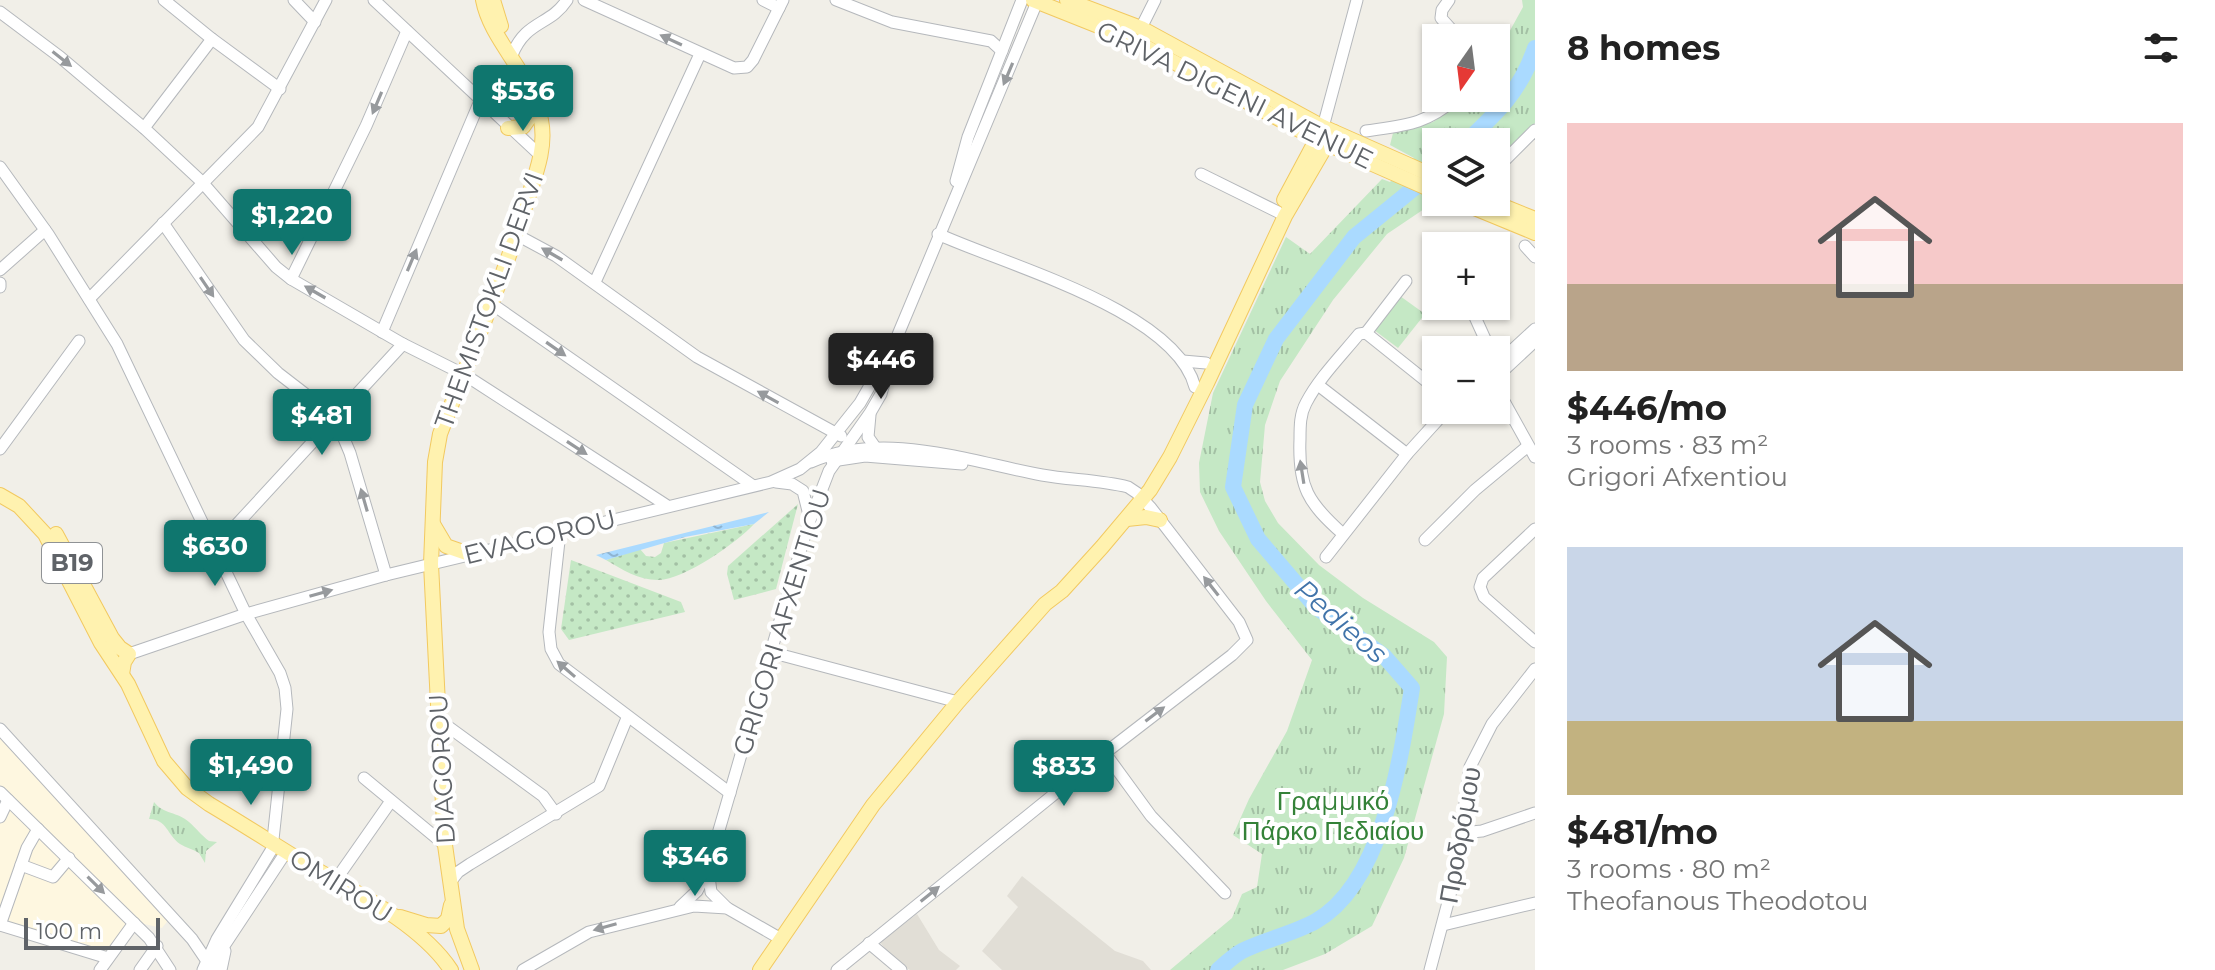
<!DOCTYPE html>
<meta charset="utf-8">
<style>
:root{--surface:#fff;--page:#f6f6f6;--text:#222;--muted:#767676;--accent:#0f766e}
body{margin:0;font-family:Montserrat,sans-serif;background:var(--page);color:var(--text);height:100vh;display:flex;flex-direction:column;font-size:30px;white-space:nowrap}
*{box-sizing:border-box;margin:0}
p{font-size:26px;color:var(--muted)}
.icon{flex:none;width:44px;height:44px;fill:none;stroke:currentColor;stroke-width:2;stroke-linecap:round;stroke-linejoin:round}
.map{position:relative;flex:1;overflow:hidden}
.sheet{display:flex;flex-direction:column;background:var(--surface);width:680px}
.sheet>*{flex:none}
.needle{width:52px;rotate:194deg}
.fabs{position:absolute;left:1422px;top:24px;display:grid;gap:16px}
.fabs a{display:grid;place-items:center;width:88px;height:88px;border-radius:0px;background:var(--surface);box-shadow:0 2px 6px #0004;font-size:40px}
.scale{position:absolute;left:24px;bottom:20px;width:136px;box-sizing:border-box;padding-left:8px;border:4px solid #5f6368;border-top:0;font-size:22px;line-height:28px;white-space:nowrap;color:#5f6368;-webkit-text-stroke:6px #fff;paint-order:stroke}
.price{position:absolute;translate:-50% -68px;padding:0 18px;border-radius:8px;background:var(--accent);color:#fff;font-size:26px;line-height:52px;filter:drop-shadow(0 2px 4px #0008)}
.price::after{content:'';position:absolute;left:50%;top:48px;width:24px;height:18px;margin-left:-12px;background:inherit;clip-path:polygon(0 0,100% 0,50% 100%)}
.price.current{background:#222;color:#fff}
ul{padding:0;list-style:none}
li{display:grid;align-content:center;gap:16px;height:424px;padding:0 32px}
li span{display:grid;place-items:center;height:248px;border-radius:0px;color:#555}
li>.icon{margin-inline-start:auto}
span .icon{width:144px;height:144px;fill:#fffc;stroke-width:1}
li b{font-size:34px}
h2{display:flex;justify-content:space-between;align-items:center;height:96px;padding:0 32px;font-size:34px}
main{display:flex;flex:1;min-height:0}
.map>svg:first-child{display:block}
</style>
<main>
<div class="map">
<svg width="1535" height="970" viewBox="0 0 1535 970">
<defs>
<pattern id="grass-dots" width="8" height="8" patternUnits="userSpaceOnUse" patternTransform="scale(2)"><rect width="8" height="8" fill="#c5e8c5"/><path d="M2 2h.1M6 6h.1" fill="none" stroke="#a3c0a4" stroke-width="1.8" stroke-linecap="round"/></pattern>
<pattern id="park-tufts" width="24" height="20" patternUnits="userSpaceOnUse" patternTransform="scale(2)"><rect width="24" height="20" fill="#c5e8c5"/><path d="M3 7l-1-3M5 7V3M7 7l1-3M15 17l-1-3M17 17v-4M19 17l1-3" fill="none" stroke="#a3c0a4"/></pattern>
<pattern id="water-ripples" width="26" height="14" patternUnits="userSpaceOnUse" patternTransform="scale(2)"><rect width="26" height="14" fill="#aadaff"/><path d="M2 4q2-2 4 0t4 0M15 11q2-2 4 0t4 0" fill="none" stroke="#8eb4d2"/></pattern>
</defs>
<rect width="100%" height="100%" fill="#f1efe8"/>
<polygon fill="#fef7e0" points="0,732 170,918 162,928 144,924 136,919 103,960 0,930"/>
<g fill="#e1ded6">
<polygon points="1022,876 1115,951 1143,961 1151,970 1002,970 982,951 1018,907 1007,896"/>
<polygon points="917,914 939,950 960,966 956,970 910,970 895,962 880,942"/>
</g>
<g fill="url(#grass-dots)">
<polygon points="798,504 776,589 734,600 727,574 728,566"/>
<path d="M754,524c-16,18 -72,57 -96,56 -20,0 -35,-10 -52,-20l34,-11 6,7 9,1 6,-4 3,-10z"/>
<polygon points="571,560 681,602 685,612 569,640 561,629"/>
</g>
<g fill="url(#park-tufts)">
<polygon points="1522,0 1535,0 1535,123 1496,159 1496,142 1436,142 1436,201 1387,234 1333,300 1280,381 1265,425 1260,482 1265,501 1278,523 1319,565 1363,598 1434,642 1447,657 1444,714 1404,858 1372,926 1325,954 1283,970 1170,970 1232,918 1242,894 1257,887 1262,854 1233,835 1249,799 1287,731 1312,660 1266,601 1219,531 1200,492 1199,463 1213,393 1286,237 1310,254 1382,179 1390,182 1414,158 1390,145 1393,133 1433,122 1467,98 1496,98 1496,56 1523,7"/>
<polygon points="1400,296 1425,314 1398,348 1374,330"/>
<path d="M154,802c9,12 24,10 35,20 7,6 12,13 20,19l8,1 -11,9 -1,12 -6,-10c-6,-4 -13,-5 -19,-9 -13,-9 -13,-25 -31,-25z"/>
</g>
<polygon fill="url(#water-ripples)" points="769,512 754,524 685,537 606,560 596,555"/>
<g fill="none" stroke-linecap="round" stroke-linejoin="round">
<g stroke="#aadaff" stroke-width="16">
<path d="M1466,142c32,-30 55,-52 69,-94"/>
<path d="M1218,970c7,-6 15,-14 24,-19 24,-12 51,-17 74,-30 67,-38 85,-164 96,-233l-28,-32 -68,-49 -58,-68 -25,-52 12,-82 31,-66 78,-102 75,-61"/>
</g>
<g stroke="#b5b8bc" stroke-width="13">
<g id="minor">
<polyline points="164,0 212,39 280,89"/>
<polyline points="294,0 315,22"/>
<polyline points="374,0 541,156"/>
<polyline points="584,0 734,68 747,67 753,60 783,0"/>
<polyline points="763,0 779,8"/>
<polyline points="836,0 892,22 991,41 1002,51"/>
<polyline points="1449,0 1442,10 1441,18 1459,38"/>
<polyline points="0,12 60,57 144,128 202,182 276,267 291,279 403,344 465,375 666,505"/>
<polyline points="1141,28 1155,0"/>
<path d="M512,55c14,-35 38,-29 55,-55"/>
<polyline points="1323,127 1357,0"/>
<polyline points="144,128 212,39"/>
<path d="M1366,131c41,-6 58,-6 91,-33"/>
<polyline points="0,167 48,234 117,344 246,614 280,673 285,688 287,709 272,849 217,939 203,970"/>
<polyline points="1496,169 1535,130"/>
<polyline points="1201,174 1278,212"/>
<polyline points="956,181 968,137 1022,0"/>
<polyline points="163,223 244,340 278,373 335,417 350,453 386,575"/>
<path d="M938,234c67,31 237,76 257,153"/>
<polyline points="517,235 556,256 697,357 841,436"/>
<polyline points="1525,246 1535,257"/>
<polyline points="0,270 45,230"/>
<polyline points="291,279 366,126 407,31"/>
<polyline points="595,282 700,54"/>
<polyline points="0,283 0,287"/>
<polyline points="89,299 258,127 326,0"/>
<polyline points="492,304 752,485"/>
<polyline points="1470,306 1490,350"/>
<polyline points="382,332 480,101"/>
<polyline points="1366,333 1436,389"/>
<polyline points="1366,333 1406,281"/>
<polyline points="1183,361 1206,363"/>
<polyline points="1496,365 1535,329"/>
<polyline points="1318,385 1407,454"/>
<polyline points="1496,386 1505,369 1535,341"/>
<polyline points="1496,387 1535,457"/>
<polyline points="870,415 868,437 875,447"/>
<polyline points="0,449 79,341"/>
<polyline points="832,461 865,456 962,464"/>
<path d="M811,462c73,-32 156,-1 231,13 28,5 58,5 86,12l9,6 14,15 88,114 8,18 -15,15 -127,98 -268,217"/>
<polyline points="776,482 792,484 803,491 809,515"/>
<polyline points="1535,529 1483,578 1480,587 1484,597 1535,642"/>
<polyline points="560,532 549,632 551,649 559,664 730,793"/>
<path d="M1343,534c-35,-31 -45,-47 -43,-95 0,-13 0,-25 6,-36 13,-25 35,-47 53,-69l7,-1"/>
<polyline points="1425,540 1475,490 1528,446"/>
<polyline points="215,548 403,344"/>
<polyline points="1326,557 1407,454 1447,410"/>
<polyline points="770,652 958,702"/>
<polyline points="129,654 246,614 386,575 771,482 800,469 821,452 860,403 892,347"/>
<polyline points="439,720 543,796 556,814"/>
<polyline points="0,729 192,939 213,970"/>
<polyline points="1105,753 1151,816 1225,893"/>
<polyline points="364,778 445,845"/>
<polyline points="0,792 149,938 170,970"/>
<polyline points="0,817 8,800"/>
<polyline points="1461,833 1482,831 1535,813"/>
<polyline points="21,865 53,877 69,858"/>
<polyline points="335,881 391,801"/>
<polyline points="451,881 458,872 470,864 599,786 627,718"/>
<polyline points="680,907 697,891 706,873"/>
<polyline points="727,908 711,892 708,868 807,528 829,471 870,413 881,394 897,337 1037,2"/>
<polyline points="0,925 108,958"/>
<polyline points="0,925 27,848 38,829"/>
<polyline points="1443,925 1535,903"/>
<polyline points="869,943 901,970"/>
<polyline points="212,964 286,852"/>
<polyline points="100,970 134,923"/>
<polyline points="140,970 157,946"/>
<polyline points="221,970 225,951"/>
<polyline points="523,970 589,932 694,906 727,908 781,939"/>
<polyline points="1430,970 1455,876 1470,767 1492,724 1535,669"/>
</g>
</g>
<g stroke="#f2c960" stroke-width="16">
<g id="major">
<polyline points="493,0 501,26"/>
<polyline points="1033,0 1131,39 1318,140 1436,192"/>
<polyline points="1067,0 1141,28 1323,127 1436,177"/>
<polyline points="508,128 523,127 537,107"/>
<polyline points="1284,200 1323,127"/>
<polyline points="1460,202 1535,233"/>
<polyline points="1493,202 1535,219"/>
<path d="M0,495l19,11 26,28 56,109 27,41 36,77 23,27 22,16c32,19 63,39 94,58 48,28 117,61 148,108"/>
<polyline points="1127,519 1146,517 1160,520"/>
<polyline points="433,524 446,546 469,554"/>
<polyline points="56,534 112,638 120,648 129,654 124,662 122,674"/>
<polyline points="400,917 426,925 441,926 448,919 451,905"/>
<path d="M472,970l-15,-41 -12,-84 -14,-281 4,-102 5,-28c29,-76 62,-151 86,-230 8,-26 21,-55 15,-84 -9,-47 -50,-78 -58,-120"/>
<polyline points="760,970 873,805 958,702 1045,604 1062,591 1102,547 1150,490 1170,457 1207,383 1285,216 1334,132"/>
</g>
</g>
<use href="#minor" stroke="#fff" stroke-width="11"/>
<use href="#major" stroke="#fff2af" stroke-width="14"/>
</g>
<defs><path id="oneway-solid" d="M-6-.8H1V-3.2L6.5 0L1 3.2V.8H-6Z" transform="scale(2)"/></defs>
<g fill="#979a9d">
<use href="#oneway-solid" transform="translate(671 40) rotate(-155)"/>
<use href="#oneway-solid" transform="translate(62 59) rotate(38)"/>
<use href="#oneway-solid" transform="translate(1008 74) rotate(113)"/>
<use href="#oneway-solid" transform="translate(377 103) rotate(113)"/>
<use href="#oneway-solid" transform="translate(552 254) rotate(-150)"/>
<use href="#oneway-solid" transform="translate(412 260) rotate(-67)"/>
<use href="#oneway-solid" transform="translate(207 287) rotate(56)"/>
<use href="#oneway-solid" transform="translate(315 292) rotate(-150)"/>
<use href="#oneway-solid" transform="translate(556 349) rotate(35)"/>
<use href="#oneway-solid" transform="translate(768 397) rotate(-151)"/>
<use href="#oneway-solid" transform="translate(577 448) rotate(33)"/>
<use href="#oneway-solid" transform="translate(1302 472) rotate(-99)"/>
<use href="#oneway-solid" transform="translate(364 500) rotate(-106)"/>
<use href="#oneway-solid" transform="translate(1211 586) rotate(-128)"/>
<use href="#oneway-solid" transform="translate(321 593) rotate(-16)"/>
<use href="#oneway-solid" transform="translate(566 669) rotate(-139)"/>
<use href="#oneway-solid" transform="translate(1155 714) rotate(-37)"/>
<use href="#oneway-solid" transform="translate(96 885) rotate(45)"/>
<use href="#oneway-solid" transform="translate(930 894) rotate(-39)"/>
<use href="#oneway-solid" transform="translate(605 927) rotate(164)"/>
</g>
<g text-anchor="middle" stroke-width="8" stroke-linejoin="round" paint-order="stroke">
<rect fill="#fff" stroke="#8f9295" stroke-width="2" x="42" y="543" width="60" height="40" rx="6"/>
<g font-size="24" font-weight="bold" fill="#5f6368">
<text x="72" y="571">B19</text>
</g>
<g font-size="26" fill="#5f6368" stroke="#fff">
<text transform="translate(1235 95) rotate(26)" y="9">GRIVA DIGENI AVENUE</text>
<text transform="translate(489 300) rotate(-70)" y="9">THEMISTOKLI DERVI</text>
<text transform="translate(540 537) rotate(-14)" y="9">EVAGOROU</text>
<text transform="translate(782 622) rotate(-73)" y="9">GRIGORI AFXENTIOU</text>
<text transform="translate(442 769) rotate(-93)" y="9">DIAGOROU</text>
<text transform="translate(1460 835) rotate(-80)" y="9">Προδρόμου</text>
<text transform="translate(341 886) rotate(32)" y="9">OMIROU</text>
</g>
<g font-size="26" fill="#348238" stroke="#fff">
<text x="1333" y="810">Γραμμικό<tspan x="1333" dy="30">Πάρκο Πεδιαίου</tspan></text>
</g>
<g font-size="28" font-style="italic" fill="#4174aa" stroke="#fff">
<text transform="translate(1341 621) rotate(41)" y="10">Pedieos</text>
</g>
</g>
</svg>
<div class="fabs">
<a><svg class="needle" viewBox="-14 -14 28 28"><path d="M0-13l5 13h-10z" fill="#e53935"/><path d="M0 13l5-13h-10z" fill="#767676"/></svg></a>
<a><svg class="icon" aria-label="layers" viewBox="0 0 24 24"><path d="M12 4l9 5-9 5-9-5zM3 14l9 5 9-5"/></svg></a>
<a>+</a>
<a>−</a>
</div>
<div class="scale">100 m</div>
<b class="price" style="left:523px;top:133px">$536</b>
<b class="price" style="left:292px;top:257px">$1,220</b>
<b class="price current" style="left:881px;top:401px">$446</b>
<b class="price" style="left:322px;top:457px">$481</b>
<b class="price" style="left:215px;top:588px">$630</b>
<b class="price" style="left:251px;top:807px">$1,490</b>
<b class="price" style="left:1064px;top:808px">$833</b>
<b class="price" style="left:695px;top:898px">$346</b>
</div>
<section class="sheet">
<h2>8 homes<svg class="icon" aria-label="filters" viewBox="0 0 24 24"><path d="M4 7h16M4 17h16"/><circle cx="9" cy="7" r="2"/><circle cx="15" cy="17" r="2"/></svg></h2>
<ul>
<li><span style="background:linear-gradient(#f6c9c9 65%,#b9a48a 0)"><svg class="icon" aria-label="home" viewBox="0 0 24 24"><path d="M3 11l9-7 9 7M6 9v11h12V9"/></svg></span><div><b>$446/mo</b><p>3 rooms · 83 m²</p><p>Grigori Afxentiou</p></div></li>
<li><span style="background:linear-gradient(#c9d6e8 70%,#c2b280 0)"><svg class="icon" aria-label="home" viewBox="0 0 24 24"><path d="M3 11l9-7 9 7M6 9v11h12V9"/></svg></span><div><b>$481/mo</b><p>3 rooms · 80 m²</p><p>Theofanous Theodotou</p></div></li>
</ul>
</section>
</main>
